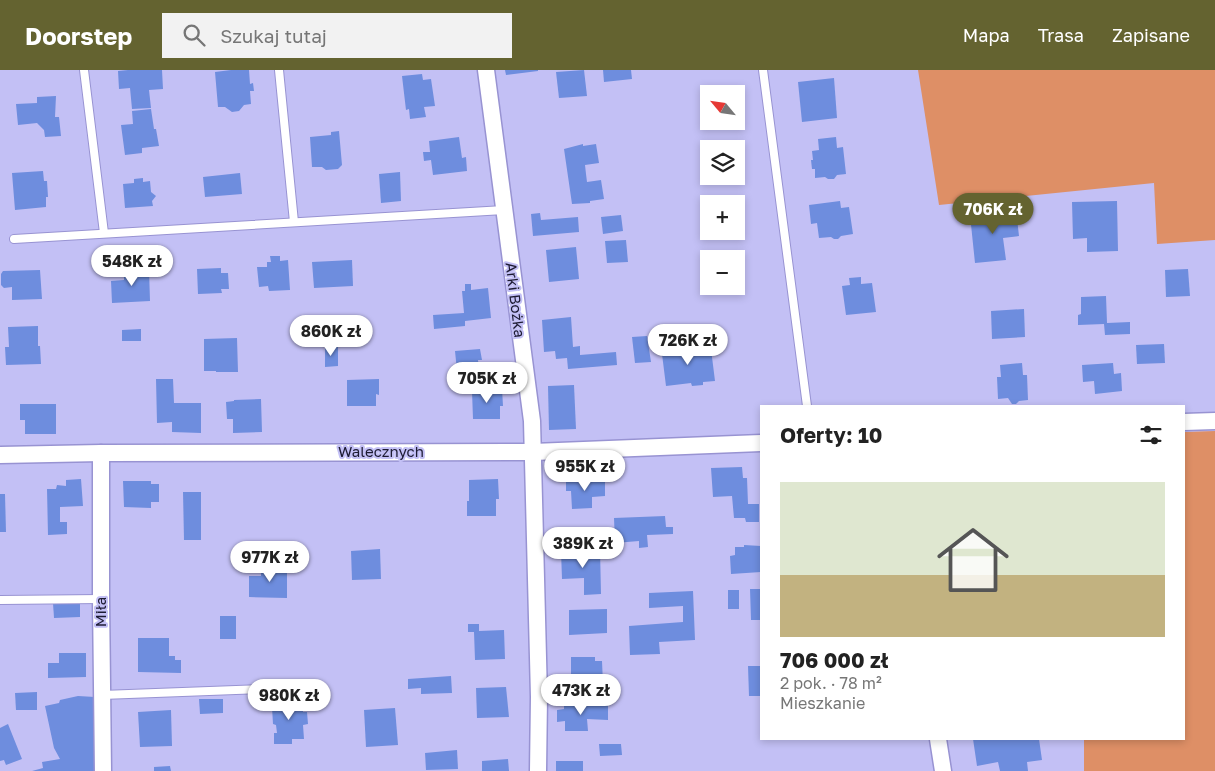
<!DOCTYPE html>
<html lang="pl">
<meta charset="utf-8">
<style>
:root{--surface:#fff;--page:#f2f2f2;--text:#222;--muted:#767676;--accent:#646330}
body{margin:0;font-family:"Golos Text",sans-serif;background:var(--page);color:var(--text);height:100vh;display:flex;flex-direction:column;font-size:19px;white-space:nowrap}
*{box-sizing:border-box;margin:0}
p{font-size:16px;color:var(--muted)}
.icon{flex:none;width:28px;height:28px;fill:none;stroke:currentColor;stroke-width:2;stroke-linecap:round;stroke-linejoin:round}
.map{position:relative;flex:1;overflow:hidden}
.drawer{position:absolute;left:760px;top:335px;width:425px;height:335px;display:flex;flex-direction:column;background:var(--surface);border-radius:0px;box-shadow:0 2px 8px #0003}
.drawer>*{flex:none}
.needle{width:32px;rotate:299deg}
.fabs{position:absolute;left:700px;top:15px;display:grid;gap:10px}
.fabs a{display:grid;place-items:center;width:45px;height:45px;border-radius:0px;background:var(--surface);box-shadow:0 2px 8px #0003;font-size:25px}
.price{position:absolute;translate:-50% -42px;padding:0 11px;border-radius:18px;background:#fff;color:#222;font-size:16px;line-height:32px;filter:drop-shadow(0 1px 2px #0008)}
.price::after{content:'';position:absolute;left:50%;top:30px;width:15px;height:11px;margin-left:-8px;background:inherit;clip-path:polygon(0 0,100% 0,50% 100%)}
.price.on{background:var(--accent);color:#fff}
ul{padding:0;list-style:none}
li{display:grid;align-content:center;gap:10px;height:265px;padding:0 20px}
li span{display:grid;place-items:center;height:155px;border-radius:0px;color:#555}
li>.icon{margin-inline-start:auto}
span .icon{width:90px;height:90px;fill:#fffc;stroke-width:1}
li b{font-size:21px}
h2{display:flex;justify-content:space-between;align-items:center;height:60px;padding:0 20px;font-size:21px}
header{display:flex;align-items:center;gap:30px;box-sizing:border-box;height:70px;padding:0 25px;background:var(--accent);color:#fff}
header strong{font-size:24px}
nav{display:flex;gap:28px;margin-inline-start:auto;font-size:18px}
.search{width:350px;height:45px;background:var(--page);display:flex;align-items:center;gap:12px;box-sizing:border-box;padding:0 18px;border-radius:0px;color:var(--muted);font-size:19px}
.map>svg:first-child{display:block}
</style>
<header>
<strong>Doorstep</strong>
<div class="search"><svg class="icon" aria-label="search" viewBox="0 0 24 24"><circle cx="10" cy="10" r="6"/><path d="M15 15l6 6"/></svg>Szukaj tutaj</div>
<nav><a>Mapa</a><a>Trasa</a><a>Zapisane</a></nav>
</header>
<div class="map">
<svg width="1215" height="701" viewBox="0 0 1215 701">
<rect width="100%" height="100%" fill="#c3c0f5"/>
<g fill="#de8f66">
<polygon points="918,0 1215,0 1215,170 1157,174 1154,113 939,135"/>
<polygon points="1215,361 1215,701 1084,701 1084,669 1184,669 1184,362"/>
</g>
<g fill="#6e8dde">
<polygon points="128,0 162,0 163,19 149,20 151,38 132,39 130,18 119,19 118,1"/>
<polygon points="231,0 249,0 250,14 253,13 254,21 250,21 251,34 244,35 239,41 232,42 225,37 218,37 215,2"/>
<polygon points="505,0 538,0 538,1 506,5"/>
<polygon points="584,0 587,26 559,28 556,2"/>
<polygon points="603,0 631,0 632,9 604,12"/>
<polygon points="422,4 423,10 431,9 435,36 424,37 426,47 410,49 409,39 406,40 402,6"/>
<polygon points="834,8 837,48 802,52 798,12"/>
<polygon points="56,26 55,47 59,47 61,66 45,67 44,60 37,53 18,55 16,34 37,33 37,27"/>
<polygon points="151,39 154,59 156,59 159,76 142,78 142,83 125,85 121,55 133,54 132,41"/>
<polygon points="339,61 342,95 338,99 326,100 322,97 312,97 310,67 331,65 331,62"/>
<polygon points="459,67 462,88 466,87 467,101 433,105 431,90 424,91 423,82 430,82 429,71"/>
<polygon points="836,67 837,78 843,77 846,104 837,105 834,109 828,109 825,107 815,108 815,99 812,99 811,90 813,90 812,81 819,80 818,69"/>
<polygon points="583,74 583,76 596,74 599,93 585,95 586,104 587,112 601,110 604,129 590,131 590,133 572,134 564,79"/>
<polygon points="43,101 44,111 47,111 48,127 46,127 46,137 15,140 12,103"/>
<polygon points="400,102 401,131 381,133 379,104"/>
<polygon points="240,103 242,124 205,127 203,107"/>
<polygon points="143,108 143,112 150,111 151,122 156,126 152,131 153,136 125,138 123,114 134,113 134,109"/>
<polygon points="840,131 841,138 849,137 853,164 841,166 838,169 834,169 831,167 819,168 817,153 811,154 809,135"/>
<polygon points="1117,131 1118,181 1087,182 1087,168 1073,169 1072,132"/>
<polygon points="1016,140 1019,166 1003,168 1006,190 975,193 970,145"/>
<polygon points="540,143 541,150 578,147 579,162 533,166 531,144"/>
<polygon points="621,145 623,161 603,164 601,147"/>
<polygon points="626,170 628,192 607,193 605,171"/>
<polygon points="576,177 579,209 549,212 546,180"/>
<polygon points="270,186 280,186 280,191 288,190 290,220 269,221 268,216 259,217 257,197 267,197 267,192 271,192"/>
<polygon points="352,190 353,216 314,218 312,192"/>
<polygon points="221,198 221,203 228,203 229,219 221,219 222,223 198,224 197,199"/>
<polygon points="149,199 150,231 112,233 111,211 124,210 124,200"/>
<polygon points="1188,199 1190,226 1166,227 1165,200"/>
<polygon points="40,200 42,229 12,230 12,217 4,218 1,215 1,204 3,201"/>
<polygon points="861,207 861,214 872,213 876,242 846,245 842,216 850,215 849,208"/>
<polygon points="465,214 471,214 471,220 488,218 491,248 465,251 465,256 434,259 433,245 464,243 462,221 465,221"/>
<polygon points="1106,226 1107,253 1130,252 1130,264 1105,265 1104,254 1078,255 1078,245 1081,244 1081,227"/>
<polygon points="1024,239 1025,267 992,269 991,241"/>
<polygon points="571,247 573,277 580,276 580,285 616,282 617,295 568,299 567,288 556,289 555,281 544,282 542,250"/>
<polygon points="38,256 38,276 40,276 41,294 6,295 5,277 9,277 8,257"/>
<polygon points="141,259 141,271 122,271 122,260"/>
<polygon points="647,266 651,292 635,293 632,267"/>
<polygon points="237,268 238,302 216,302 216,301 204,301 204,269"/>
<polygon points="684,268 686,282 711,279 715,311 703,312 703,315 692,316 691,313 666,316 662,284 674,283 672,270"/>
<polygon points="1164,274 1165,293 1137,294 1136,275"/>
<polygon points="325,277 338,277 338,296 325,297"/>
<polygon points="480,279 482,290 478,290 479,299 457,301 455,281"/>
<polygon points="1022,293 1023,305 1027,305 1028,330 1019,331 1016,334 1012,334 1008,328 998,329 997,307 1001,307 1000,295"/>
<polygon points="1113,293 1114,304 1121,303 1122,321 1095,324 1094,311 1083,312 1082,295"/>
<polygon points="156,309 173,309 174,333 201,333 201,363 172,362 172,352 157,353"/>
<polygon points="379,309 379,325 376,324 376,336 347,336 347,310"/>
<polygon points="574,315 576,359 549,360 548,316"/>
<polygon points="502,319 503,336 500,336 500,349 473,349 472,321"/>
<polygon points="261,329 262,362 233,363 233,349 227,349 226,332 234,331 234,330"/>
<polygon points="20,334 56,334 56,364 25,364 25,350 20,350"/>
<polygon points="742,397 743,408 747,408 748,434 759,434 759,452 746,452 745,448 734,448 732,426 713,427 711,398"/>
<polygon points="605,408 605,426 592,427 592,438 572,439 571,421 566,421 566,410"/>
<polygon points="81,409 83,436 60,437 60,452 67,452 67,464 48,465 47,419 56,419 57,415 66,416 66,410"/>
<polygon points="498,409 499,429 496,429 496,446 467,446 467,431 469,431 469,410"/>
<polygon points="123,411 151,411 151,414 159,414 159,432 151,432 151,438 124,437"/>
<polygon points="183,422 201,422 201,470 184,470"/>
<polygon points="0,424 5,424 6,462 0,462"/>
<polygon points="665,446 666,457 673,457 673,464 647,465 648,477 639,478 639,471 615,473 614,448"/>
<polygon points="744,475 761,476 761,502 731,504 730,486 735,485 735,477 744,477"/>
<polygon points="380,479 381,509 352,510 351,481"/>
<polygon points="600,479 601,524 584,525 584,508 562,509 561,481"/>
<polygon points="261,496 287,496 287,528 249,527 249,506 261,506"/>
<polygon points="750,519 761,519 761,550 751,550"/>
<rect x="728" y="520" width="11" height="19"/>
<polygon points="693,521 695,570 659,572 660,584 630,585 629,556 683,552 683,536 649,538 649,523"/>
<polygon points="80,532 80,547 54,548 53,533"/>
<polygon points="607,539 607,563 569,565 569,540"/>
<rect x="220" y="546" width="16" height="23"/>
<polygon points="468,554 479,554 479,561 504,560 505,589 475,590 474,562 468,562"/>
<polygon points="138,568 169,568 169,586 175,586 175,590 181,590 181,603 138,602"/>
<polygon points="59,583 86,583 86,607 48,608 48,593 59,593"/>
<polygon points="571,587 595,587 595,591 602,591 603,614 571,614"/>
<polygon points="748,596 761,596 761,626 749,626"/>
<polygon points="451,606 452,623 421,624 421,618 408,619 408,609"/>
<polygon points="506,617 509,647 477,648 476,618"/>
<polygon points="37,622 37,640 16,640 15,623"/>
<polygon points="78,626 95,627 95,677 97,686 97,701 32,701 43,698 42,692 60,689 54,678 45,636 59,633 60,630"/>
<polygon points="302,628 303,642 307,642 308,654 303,655 304,669 292,669 292,674 274,674 274,663 277,663 276,655 273,654 272,637 283,637 283,629"/>
<polygon points="199,629 223,629 223,643 200,644"/>
<polygon points="564,635 608,635 608,650 587,649 588,661 565,661 565,651 557,652 557,640 564,639"/>
<polygon points="395,638 398,675 366,677 364,640"/>
<polygon points="171,640 172,676 140,677 138,642"/>
<polygon points="8,654 22,689 6,695 4,690 0,691 0,658"/>
<polygon points="973,669 1039,669 1042,690 1027,692 1028,701 1000,701 998,692 977,696"/>
<polygon points="599,674 621,674 622,685 600,686"/>
<polygon points="457,680 458,699 426,700 425,683"/>
<polygon points="508,689 509,701 482,701 482,691"/>
<rect x="556" y="691" width="27" height="10"/>
<polygon points="170,696 171,701 154,701 154,697"/>
</g>
<g fill="none" stroke-linecap="round" stroke-linejoin="round">
<g stroke="#9893d2" stroke-width="10">
<g id="lane">
<polyline points="84,0 104,163"/>
<polyline points="279,0 294,152"/>
<polyline points="763,0 807,336"/>
<polyline points="14,169 504,140"/>
<polyline points="0,530 101,529"/>
<polyline points="102,625 261,619"/>
</g>
</g>
<g stroke="#9893d2" stroke-width="19">
<g id="street">
<polyline points="486,0 532,351 539,627 538,701"/>
<polyline points="1184,352 1215,351"/>
<polyline points="101,383 101,529 103,701"/>
<polyline points="0,385 101,383 533,382 761,373"/>
<polyline points="938,669 943,701"/>
</g>
</g>
<use href="#lane" stroke="#fff" stroke-width="8"/>
<use href="#street" stroke="#fff" stroke-width="16"/>
</g>
<g text-anchor="middle" stroke-width="4" stroke-linejoin="round" paint-order="stroke">
<g font-size="15" fill="#1d1b33" stroke="#c3c0f5">
<text transform="translate(515 230) rotate(83)" y="5">Arki Bożka</text>
<text x="381" y="387">Walecznych</text>
<text transform="translate(101 542) rotate(-90)" y="5">Miła</text>
</g>
</g>
</svg>
<div class="fabs">
<a><svg class="needle" viewBox="-14 -14 28 28"><path d="M0-13l5 13h-10z" fill="#e53935"/><path d="M0 13l5-13h-10z" fill="#767676"/></svg></a>
<a><svg class="icon" aria-label="layers" viewBox="0 0 24 24"><path d="M12 4l9 5-9 5-9-5zM3 14l9 5 9-5"/></svg></a>
<a>+</a>
<a>−</a>
</div>
<b class="price on" style="left:993px;top:165px">706K zł</b>
<b class="price" style="left:132px;top:217px">548K zł</b>
<b class="price" style="left:331px;top:287px">860K zł</b>
<b class="price" style="left:688px;top:296px">726K zł</b>
<b class="price" style="left:487px;top:334px">705K zł</b>
<b class="price" style="left:585px;top:422px">955K zł</b>
<b class="price" style="left:583px;top:499px">389K zł</b>
<b class="price" style="left:270px;top:513px">977K zł</b>
<b class="price" style="left:581px;top:646px">473K zł</b>
<b class="price" style="left:289px;top:651px">980K zł</b>
<section class="drawer">
<h2>Oferty: 10<svg class="icon" aria-label="filters" viewBox="0 0 24 24"><path d="M4 7h16M4 17h16"/><circle cx="9" cy="7" r="2"/><circle cx="15" cy="17" r="2"/></svg></h2>
<ul>
<li><span style="background:linear-gradient(#dfe7d0 60%,#c2b280 0)"><svg class="icon" aria-label="home" viewBox="0 0 24 24"><path d="M3 11l9-7 9 7M6 9v11h12V9"/></svg></span><div><b>706 000 zł</b><p>2 pok. · 78 m²</p><p>Mieszkanie</p></div></li>
</ul>
</section>
</div>
